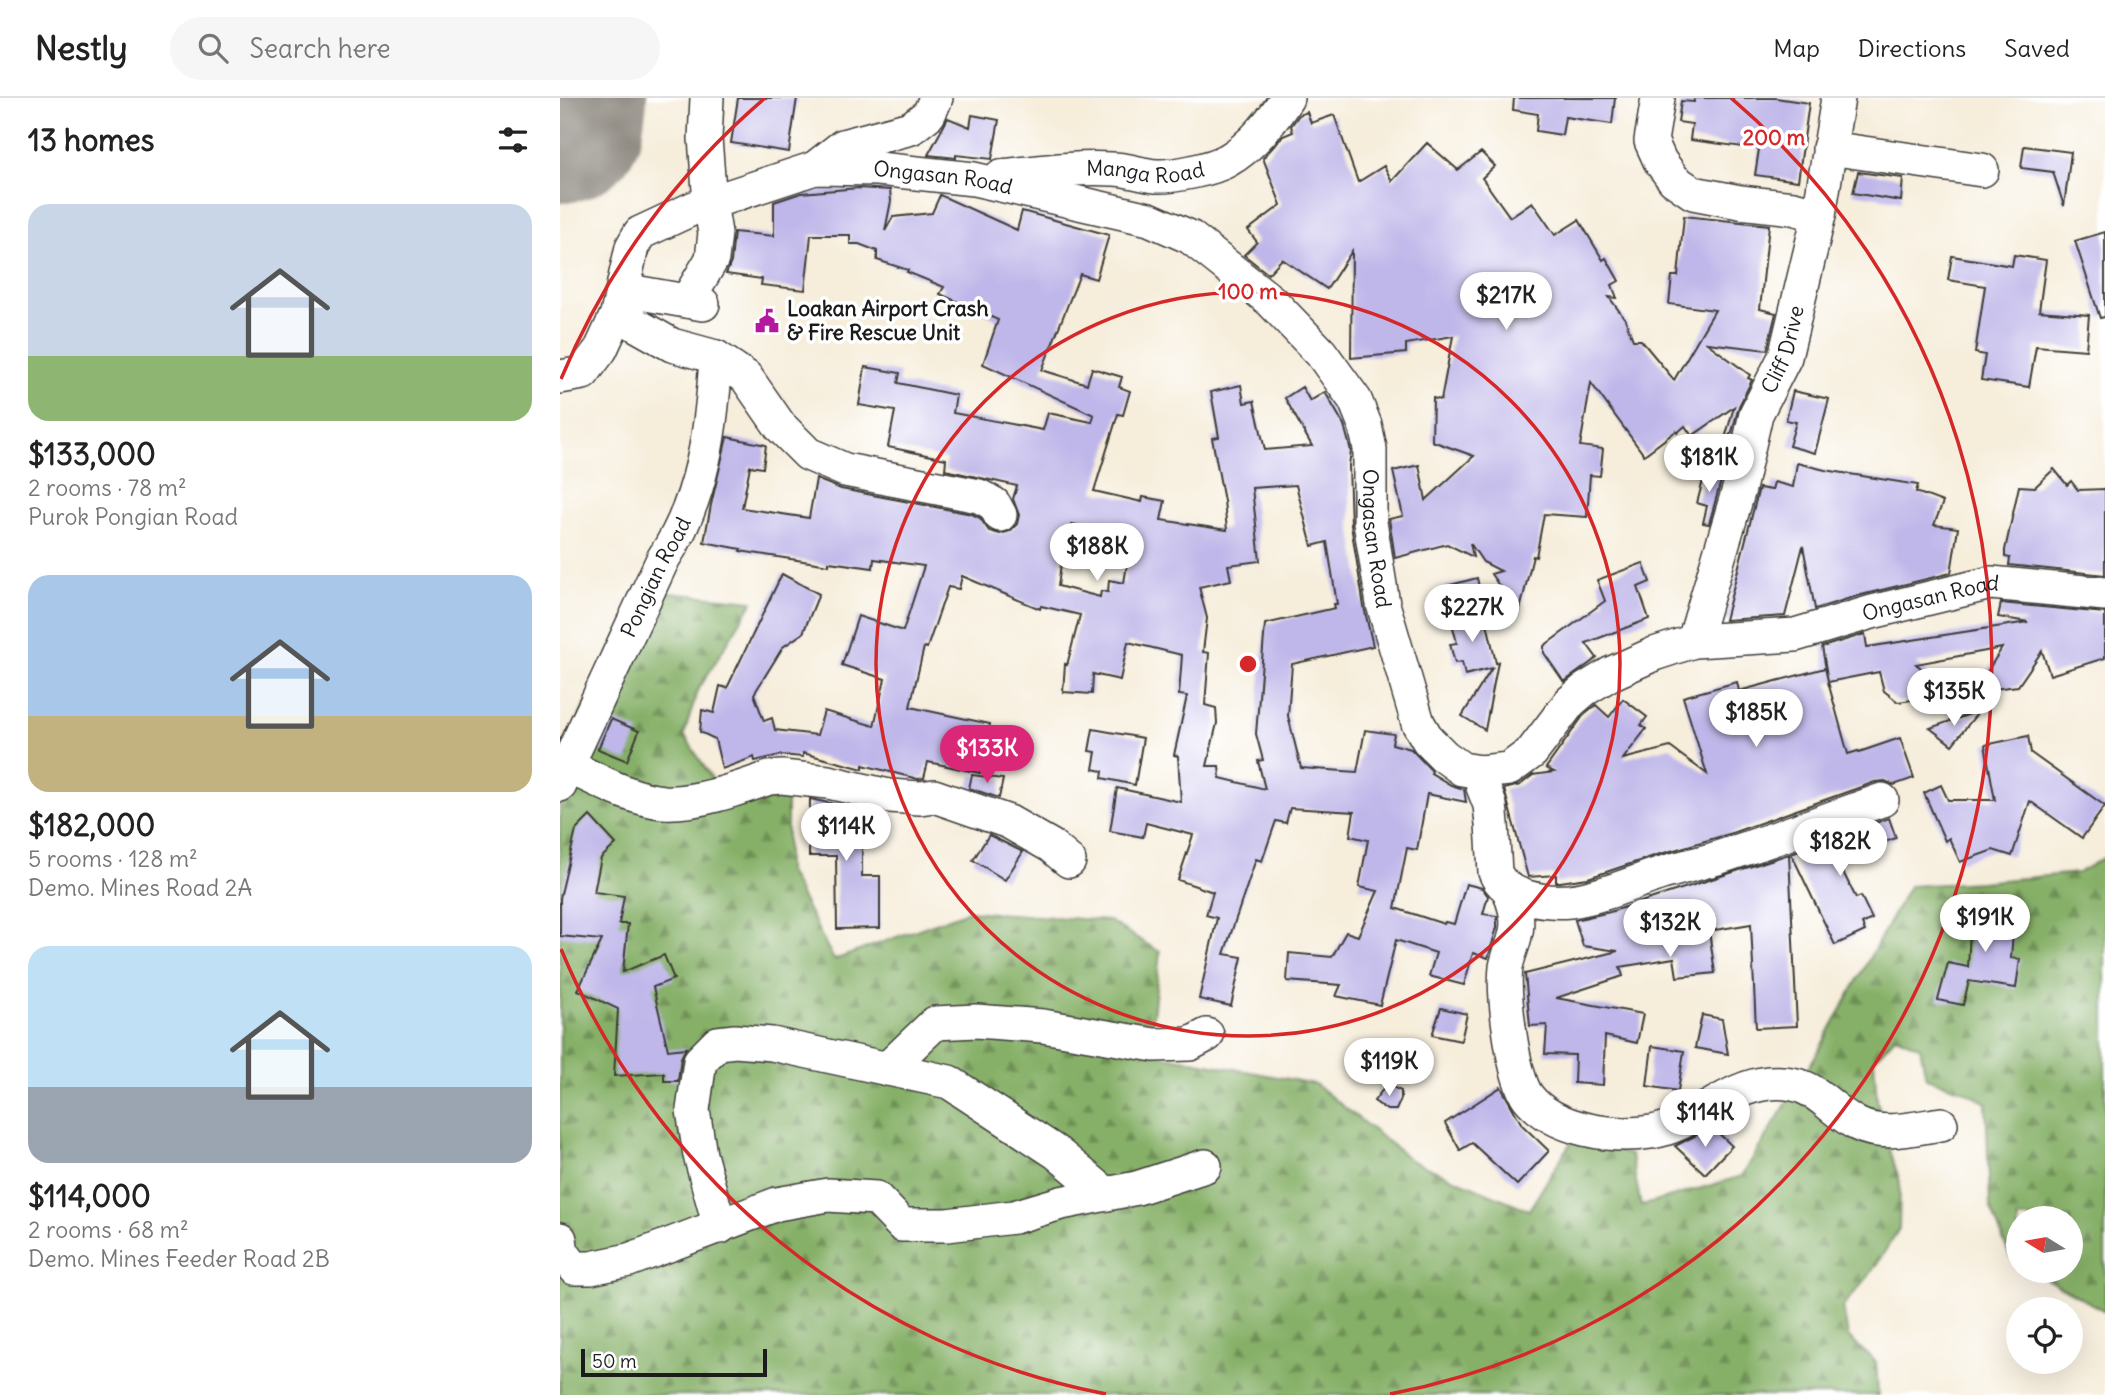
<!DOCTYPE html>
<meta charset="utf-8">
<style>
:root{--surface:#fff;--page:#f6f6f6;--text:#222;--muted:#767676;--line:#e0e0e0;--accent:#db2777}
body{margin:0;font-family:Delius,sans-serif;background:var(--page);color:var(--text);height:100vh;display:flex;flex-direction:column;font-size:26px;white-space:nowrap}
*{box-sizing:border-box;margin:0}
p{font-size:23px;color:var(--muted)}
.icon{flex:none;width:38px;height:38px;fill:none;stroke:currentColor;stroke-width:2;stroke-linecap:round;stroke-linejoin:round}
.map{position:relative;flex:1;overflow:hidden}
.drawer{display:flex;flex-direction:column;background:var(--surface);width:560px}
.drawer>*{flex:none}
.needle{width:46px;rotate:281deg}
.controls{position:absolute;left:1446px;top:1108px;display:grid;gap:14px}
.controls a{display:grid;place-items:center;width:77px;height:77px;border-radius:50%;background:var(--surface);box-shadow:0 7px 28px #0002;font-size:35px}
.scale{position:absolute;left:21px;bottom:18px;width:186px;box-sizing:border-box;padding-left:7px;border:4px solid #1c1c1c;border-top:0;font-size:19px;line-height:24px;white-space:nowrap;color:#1c1c1c;-webkit-text-stroke:5px #fff;paint-order:stroke}
.price{position:absolute;translate:-50% -60px;padding:0 16px;border-radius:24px;background:#fff;color:#222;font-size:23px;line-height:46px;filter:drop-shadow(0 2px 4px #0008)}
.price::after{content:'';position:absolute;left:50%;top:42px;width:21px;height:16px;margin-left:-10px;background:inherit;clip-path:polygon(0 0,100% 0,50% 100%)}
.price.active{background:var(--accent);color:#fff}
ul{padding:0;list-style:none}
li{display:grid;align-content:center;gap:14px;height:371px;padding:0 28px}
li span{display:grid;place-items:center;height:217px;border-radius:21px;color:#555}
li>.icon{margin-inline-start:auto}
span .icon{width:126px;height:126px;fill:#fffc;stroke-width:1}
li b{font-size:30px}
h2{display:flex;justify-content:space-between;align-items:center;height:84px;padding:0 28px;font-size:30px}
header{display:flex;align-items:center;gap:42px;box-sizing:border-box;height:98px;padding:0 35px;background:var(--surface);border-bottom:2px solid var(--line)}
header strong{font-size:33px}
nav{display:flex;gap:38px;margin-inline-start:auto;font-size:24px}
.search{width:490px;height:63px;background:var(--page);display:flex;align-items:center;gap:18px;box-sizing:border-box;padding:0 24px;border-radius:38px;color:var(--muted);font-size:26px}
main{display:flex;flex:1;min-height:0}
.map>svg:first-child{display:block}
</style>
<header>
<strong>Nestly</strong>
<div class="search"><svg class="icon" aria-label="search" viewBox="0 0 24 24"><circle cx="10" cy="10" r="6"/><path d="M15 15l6 6"/></svg>Search here</div>
<nav><a>Map</a><a>Directions</a><a>Saved</a></nav>
</header>
<main>
<section class="drawer">
<h2>13 homes<svg class="icon" aria-label="filters" viewBox="0 0 24 24"><path d="M4 7h16M4 17h16"/><circle cx="9" cy="7" r="2"/><circle cx="15" cy="17" r="2"/></svg></h2>
<ul>
<li><span style="background:linear-gradient(#c9d6e8 70%,#8fb573 0)"><svg class="icon" aria-label="home" viewBox="0 0 24 24"><path d="M3 11l9-7 9 7M6 9v11h12V9"/></svg></span><div><b>$133,000</b><p>2 rooms · 78 m²</p><p>Purok Pongian Road</p></div></li>
<li><span style="background:linear-gradient(#a9c7e8 65%,#c2b280 0)"><svg class="icon" aria-label="home" viewBox="0 0 24 24"><path d="M3 11l9-7 9 7M6 9v11h12V9"/></svg></span><div><b>$182,000</b><p>5 rooms · 128 m²</p><p>Demo. Mines Road 2A</p></div></li>
<li><span style="background:linear-gradient(#bfe0f5 65%,#9aa5b1 0)"><svg class="icon" aria-label="home" viewBox="0 0 24 24"><path d="M3 11l9-7 9 7M6 9v11h12V9"/></svg></span><div><b>$114,000</b><p>2 rooms · 68 m²</p><p>Demo. Mines Feeder Road 2B</p></div></li>
</ul>
</section>
<div class="map">
<svg width="1545" height="1297" viewBox="0 0 1545 1297">
<defs>
<pattern id="forest-firs" width="22" height="20" patternUnits="userSpaceOnUse" patternTransform="scale(1.75)"><rect width="22" height="20" fill="#86b068"/><path d="M5 1l3.5 6h-7zM16 11l3.5 6h-7z" fill="#6d8e55"/></pattern>
</defs>
<rect width="100%" height="100%" fill="#fff"/>
<filter id="ink" filterUnits="userSpaceOnUse"><feTurbulence type="fractalNoise" baseFrequency=".0143" numOctaves="2"/><feDisplacementMap in="SourceGraphic" scale="14" xChannelSelector="R" yChannelSelector="G"/><feConvolveMatrix kernelMatrix="1 2 1 2 8 2 1 2 1" color-interpolation-filters="sRGB"/></filter>
<filter id="wash" filterUnits="userSpaceOnUse"><feTurbulence type="fractalNoise" baseFrequency=".00686" numOctaves="4" result="noise"/><feDisplacementMap in="SourceGraphic" scale="28" xChannelSelector="R" yChannelSelector="G"/><feGaussianBlur stdDeviation="1.57" result="paint"/><feColorMatrix in="noise" values="0 0 0 0 0 0 0 0 0 0 0 0 0 0 0 0 0 1.4 0 .05"/><feComposite in="paint" operator="in"/></filter>
<g filter="url(#wash)">
<rect width="100%" height="100%" fill="#f6edda"/>
<polygon fill="url(#forest-firs)" stroke="#516642" stroke-width="2" points="80,492 193,503 137,594 124,637 165,701 227,689 227,772 274,862 408,813 549,823 600,854 589,955 755,986 852,1063 969,1112 1013,1041 1071,1057 1081,1108 1182,1078 1259,952 1349,788 1421,784 1518,775 1545,759 1545,1213 1471,1173 1510,1172 1510,1120 1458,1120 1458,1164 1450,1159 1430,1108 1426,1005 1403,992 1366,980 1360,949 1336,938 1314,962 1317,1001 1328,1046 1340,1084 1339,1131 1309,1178 1283,1208 1288,1239 1316,1264 1318,1297 0,1297 0,659"/>
<g fill="none" stroke-linecap="round" stroke-linejoin="round">
<polyline stroke="#89847b" stroke-width="168" points="0,21 3,0"/>
</g>
<g id="blocks">
<g fill="#bfb7e9" fill-rule="evenodd">
<polygon points="178,0 237,0 229,54 171,45"/>
<polygon points="954,0 1055,0 1052,26 1005,19 1002,37 976,33 978,16 953,12"/>
<polygon points="1134,0 1216,0 1249,5 1238,83 1195,77 1199,51 1130,42 1132,26 1118,24 1121,3 1134,4"/>
<polygon points="747,14 751,25 774,17 798,84 824,68 832,83 867,45 898,72 921,54 935,68 922,80 950,119 972,104 995,137 1019,122 1043,162 1046,160 1059,183 1052,187 1057,200 1049,199 1065,221 1073,242 1081,242 1114,282 1155,212 1109,206 1112,178 1118,178 1124,118 1209,127 1200,211 1216,215 1207,252 1147,245 1190,277 1188,280 1192,282 1179,308 1172,334 1164,344 1174,309 1132,338 1125,328 1117,335 1116,333 1084,357 1031,285 1020,348 1043,351 1040,378 1030,377 1027,419 984,416 976,459 973,458 959,516 931,476 941,473 923,464 910,445 913,459 887,446 835,460 829,421 843,418 833,373 859,367 866,402 914,358 872,343 873,300 881,302 893,238 846,246 846,255 791,260 792,153 767,191 722,161 708,176 684,157 697,144 688,132 721,107 703,60 723,38 733,34 731,28 739,17"/>
<polygon points="412,17 439,22 432,61 396,57 396,60 368,57 388,20 410,29"/>
<polygon points="1464,48 1511,54 1504,108 1493,74 1461,70"/>
<polygon points="1298,74 1343,80 1341,103 1293,95"/>
<path d="M299,90l31,2 1,11 -6,30 8,-14 39,-4 8,-18 77,35 5,-19 87,24 -13,44 -16,-5 -38,96 45,14 5,-16 30,9 -3,10 11,4 -7,24 -5,-1 -24,77 48,11 1,-5 22,4 -4,19 66,10 -3,-29 -12,-63 7,-1 -8,-45 30,-7 3,18 10,-2 11,49 47,-4 -27,-48 17,-11 8,14 15,-9 19,33 7,26 -2,14 2,60 13,82 9,39 -81,18 -4,52 13,52 56,4 8,-42 29,4 -2,10 19,5 21,22 -1,2 20,12 13,4 2,13 -39,-8 -10,56 -10,-2 -12,60 49,16 1,-2 9,2 12,-40 16,4 6,8 -5,18 14,2v11l-9,31 -15,-5 -9,32 -35,-9 7,-23 -40,-13 -16,65 -44,-9 5,-11 -54,-4 2,-28 43,4 14,-25 12,4 20,-45 -19,-4 9,-47 -18,-4 4,-24 -64,-4 -4,15 -10,-2 -14,40 -6,-2 -32,95 18,3 -11,49 -32,-7 18,-81 -11,-3 7,-23 -35,-12 15,-45 -47,-12 -3,14 -33,-6 7,-43 64,14 -3,-46 -4,-1 13,-59 -8,-1 3,-40 -54,-13 -8,38 -27,-6 -1,20 -29,-2 2,-28 2,1 13,-50 -39,-9 -1,3 -78,-33 -3,13 -11,-2 -21,61 -3,-1 -14,60 80,17 -10,49 -52,-11 -4,16 -6,1 -55,-14v4l-60,-16v4l-23,-2 -25,6 -1,-4 -32,12 -7,-30 -15,-7 2,-22 12,3 6,-27 7,2 55,-114 37,20 -16,39 -20,14 -29,47 10,27 8,-3 3,12 42,5 7,-24 50,15 11,-47 -43,-14 16,-49 45,15 21,-65 -50,-7 -1,9 -44,-6v3l-89,-14 1,-2 -37,-7 7,-37 16,-68 39,8 -3,23 -13,-2 -8,42 67,10 7,-39 25,10 131,25 8,4 9,13 11,3 10,-3 7,-7 2,-9 -6,-16 4,-13 -72,-16 1,-11 -58,-12 7,-36 -36,-6 6,-38 35,6 -2,10 58,12 -3,18 90,17 5,-17 44,9 2,-7 -111,-51 15,-44 -58,-26 4,-7 -37,-15 1,-2 -31,-10v-9l-18,-7h-9v-9h-39l-6,55 -44,-5 1,-6 -36,-5 5,-12 3,-30 40,4v-34l27,-9zM736,387l16,61 15,-4 10,62h-3l1,4 -70,16 -9,110 7,26 -5,1 7,28 -45,-11 -1,-12h-12l10,-43 -1,-15 -11,-3 4,-52 -6,-1 4,-34 -8,-31 32,-7 -3,-15 32,-4 -8,-73zM512,426l59,15 -7,44 -15,-3 -1,12 -7,-1 -1,6 -42,-11 6,-45z"/>
<polygon points="1545,134 1545,219 1540,220 1515,143"/>
<polygon points="1454,157 1486,162 1479,213 1529,217 1526,252 1476,248 1469,289 1421,282 1425,257 1415,255 1425,188 1388,182 1392,158 1452,168"/>
<polygon points="1233,293 1269,301 1255,355 1229,348 1236,324 1226,322"/>
<polygon points="1237,365 1265,372 1358,387 1356,394 1383,404 1374,427 1398,430 1391,475 1297,498 1255,511 1243,448 1225,518 1165,522 1199,390 1212,392 1214,384 1233,389"/>
<polygon points="1494,371 1507,387 1511,383 1518,392 1545,391 1545,477 1449,467 1450,460 1445,459 1445,452 1459,388 1475,389"/>
<polygon points="1145,375 1162,379 1149,426 1143,425 1147,408 1137,405"/>
<polygon points="1083,465 1090,484 1078,489 1089,521 1026,545 1037,560 1004,584 984,555 984,548 1045,503 1037,482"/>
<polygon points="917,480 936,565 938,564 925,632 902,618 932,570 905,577 902,564 895,565 890,546 897,545 883,489"/>
<polygon points="1441,505 1545,515 1545,560 1490,577 1482,553 1458,588 1415,593 1442,550 1356,566 1394,596 1338,604 1324,593 1319,574 1268,584 1288,656 1298,653 1299,654 1340,640 1354,680 1334,687 1325,683 1315,684 1169,736 1097,757 1028,780 1000,784 996,784 996,777 968,779 944,691 960,687 973,677 994,674 986,670 1023,618 1036,607 1049,619 1063,601 1087,619 1081,627 1086,631 1063,661 1110,649 1147,676 1123,599 1177,584 1179,593 1265,570 1268,583 1262,549 1305,536 1307,549 1468,524 1438,519"/>
<polygon points="1419,613 1392,647 1370,630"/>
<polygon points="51,621 79,633 67,663 38,651"/>
<polygon points="533,631 583,640 575,687 542,680 543,673 533,671 536,654 529,653"/>
<polygon points="1468,638 1471,655 1545,708 1522,740 1470,703 1452,758 1433,752 1400,764 1389,740 1385,743 1364,695 1381,687 1388,702 1435,702 1425,647"/>
<polygon points="412,677 443,681 439,700 409,690"/>
<polygon points="250,701 302,712 302,778 320,778 320,830 277,831 276,758 249,758"/>
<polygon points="30,718 56,746 41,760 34,794 64,798 59,826 68,826 63,874 104,857 114,881 93,889 108,952 126,950 121,960 118,983 104,983 104,975 54,978 58,911 18,892 42,842 0,838 0,800 16,732"/>
<polygon points="1329,720 1336,740 1277,762 1296,800 1301,798 1312,821 1302,826 1305,833 1275,847 1231,755"/>
<polygon points="429,737 463,754 445,782 413,762"/>
<polygon points="1229,756 1237,928 1196,930 1191,826 1149,833 1155,875 1117,879 1114,860 1060,869 1063,878 996,900 1083,916 1077,945 1045,938 1043,987 1014,985 1015,957 985,956 987,927 970,928 965,876 1058,853 1023,848 1015,822 1050,814"/>
<polygon points="1433,803 1455,809 1451,860 1460,861 1456,890 1409,883 1403,907 1378,902 1388,865 1408,869 1411,814"/>
<polygon points="881,910 907,916 901,943 872,937"/>
<polygon points="1142,917 1162,921 1168,956 1135,950"/>
<polygon points="1092,948 1124,953 1118,993 1087,988"/>
<polygon points="827,986 841,993 841,1001 836,1012 827,1012 814,1003"/>
<polygon points="941,989 962,1027 989,1053 957,1087 912,1045 900,1052 885,1025"/>
<polygon points="1152,1029 1172,1048 1145,1076 1115,1048"/>
</g>
</g>
</g>
<g filter="url(#ink)">
<use href="#blocks" fill-opacity="0" stroke="#3d3b38" stroke-width="2"/>
<g fill="none" stroke-linecap="round" stroke-linejoin="round">
<g stroke="#3d3b38" stroke-width="36">
<g id="minor">
<polyline points="1098,0 1091,43 1100,63 1114,82 1133,95 1180,104 1233,110 1259,117"/>
<polyline points="1269,50 1422,72"/>
<polyline points="255,70 283,48 351,30 369,16 376,0"/>
<path id="s1" d="M441,78c37,-4 75,-9 112,-7 15,0 28,6 43,7 17,1 57,-7 72,-16 23,-13 45,-40 59,-62"/>
<polyline points="63,192 143,206"/>
<polyline points="127,203 152,161 155,135 150,105 145,40 147,0"/>
<polyline points="57,216 112,247 156,259 186,279 220,328 248,356 285,372 419,398 434,406 440,417"/>
<path id="s2" d="M0,279l23,-4 18,-24 16,-35 15,-67 8,-14 54,-25 121,-40 63,1 96,10 175,40 41,18 81,64 50,52 34,47 10,25 5,24v73l13,82 35,119 10,17 16,16 18,13 19,3 28,-3 23,-17 38,-50 14,-12 26,-16 44,-20 40,-13 101,-6 77,-23 119,-29 114,11"/>
<path id="s3" d="M1134,543l45,-152 17,-75 29,-57 34,-142 19,-117"/>
<path d="M7,668c30,13 63,33 96,36 33,2 75,-13 106,-24l13,-1 46,5 61,14 31,2 14,-2 75,26 42,24 18,15"/>
<path d="M921,674l2,15 7,18 2,19 3,48c10,26 50,31 75,29 28,-3 65,-19 92,-28 17,-5 35,-9 52,-14 56,-18 112,-39 168,-59"/>
<path id="s4" d="M0,687l7,-19 96,-207c40,-59 49,-133 53,-202"/>
<path d="M949,792c5,14 11,30 6,46 -2,10 -7,20 -9,31 -3,26 6,109 22,130 26,33 84,41 123,35 42,-6 75,-45 118,-49 47,-4 54,23 88,41 25,13 58,4 84,0"/>
<polyline points="327,971 375,925 416,923 483,928 594,947 630,946 647,937"/>
<polyline points="160,1129 140,1057 133,1012 140,963 158,945 175,943 212,946 389,984 497,1055 546,1096"/>
<polyline points="0,1141 2,1154 14,1170 31,1170 69,1162 217,1106 268,1097 316,1100 342,1127 387,1127 454,1119 501,1105 577,1090 645,1068"/>
</g>
</g>
<use href="#minor" stroke="#fff" stroke-width="33"/>
</g>
</g>
<g fill="none" stroke="#d62828" stroke-width="3.5">
<circle cx="688" cy="566" r="372"/>
<path d="M546 1296A744 744 0 0 1 1 851M1 281A744 744 0 0 1 205 0M1171 0A744 744 0 0 1 830 1296"/>
</g>
<defs>
<g id="civic-bare" transform="scale(1.89)"><path d="M-.6-6.5H3V-4.5H.6V-3L4-1V1h2V6H-6V1h2V-1L-.6-3ZM-1.2 2.5V6h2.4V2.5Z" fill="#b5179e" stroke="#fff" stroke-width="2.5" paint-order="stroke"/></g>
</defs>
<g fill-rule="evenodd">
<use href="#civic-bare" x="207" y="223"/>
</g>
<g text-anchor="middle" stroke-width="7" stroke-linejoin="round" paint-order="stroke">
<g font-size="21" fill="#1c1c1c" stroke="#fff">
<text dy="7" stroke="none"><textPath href="#s1" startOffset="145">Manga Road</textPath></text>
<text dy="7" stroke="none"><textPath href="#s2" startOffset="492">Ongasan Road</textPath></text>
<text dy="7" stroke="none"><textPath href="#s3" startOffset="306">Cliff Drive</textPath></text>
<text dy="7" stroke="none"><textPath href="#s2" startOffset="1122">Ongasan Road</textPath></text>
<text dy="7" stroke="none"><textPath href="#s4" startOffset="229">Pongian Road</textPath></text>
<text dy="7" stroke="none"><textPath href="#s2" startOffset="1897">Ongasan Road</textPath></text>
</g>
<g font-size="21" font-weight="bold" fill="#1c1c1c" stroke="#fff" text-anchor="start">
<text x="227" y="218">Loakan Airport Crash<tspan x="227" dy="24">&amp; Fire Rescue Unit</tspan></text>
</g>
</g>
<circle cx="688" cy="566" r="10" fill="#d62828" stroke="#fff" stroke-width="3.5"/>
<g font-size="21" text-anchor="middle" font-weight="bold" fill="#d62828" stroke="#fff" stroke-width="7" stroke-linejoin="round" paint-order="stroke">
<text x="1214" y="47">200 m</text>
<text x="688" y="201">100 m</text>
</g>
</svg>
<div class="controls">
<a><svg class="needle" viewBox="-14 -14 28 28"><path d="M0-13l5 13h-10z" fill="#e53935"/><path d="M0 13l5-13h-10z" fill="#767676"/></svg></a>
<a><svg class="icon" aria-label="locate" viewBox="0 0 24 24"><circle cx="12" cy="12" r="6"/><path d="M12 2v4M12 18v4M2 12h4M18 12h4"/></svg></a>
</div>
<div class="scale">50 m</div>
<b class="price" style="left:946px;top:234px">$217K</b>
<b class="price" style="left:1149px;top:396px">$181K</b>
<b class="price" style="left:537px;top:485px">$188K</b>
<b class="price" style="left:912px;top:546px">$227K</b>
<b class="price" style="left:1394px;top:630px">$135K</b>
<b class="price" style="left:1196px;top:651px">$185K</b>
<b class="price active" style="left:427px;top:687px">$133K</b>
<b class="price" style="left:286px;top:765px">$114K</b>
<b class="price" style="left:1280px;top:780px">$182K</b>
<b class="price" style="left:1425px;top:856px">$191K</b>
<b class="price" style="left:1110px;top:861px">$132K</b>
<b class="price" style="left:829px;top:1000px">$119K</b>
<b class="price" style="left:1145px;top:1051px">$114K</b>
</div>
</main>
